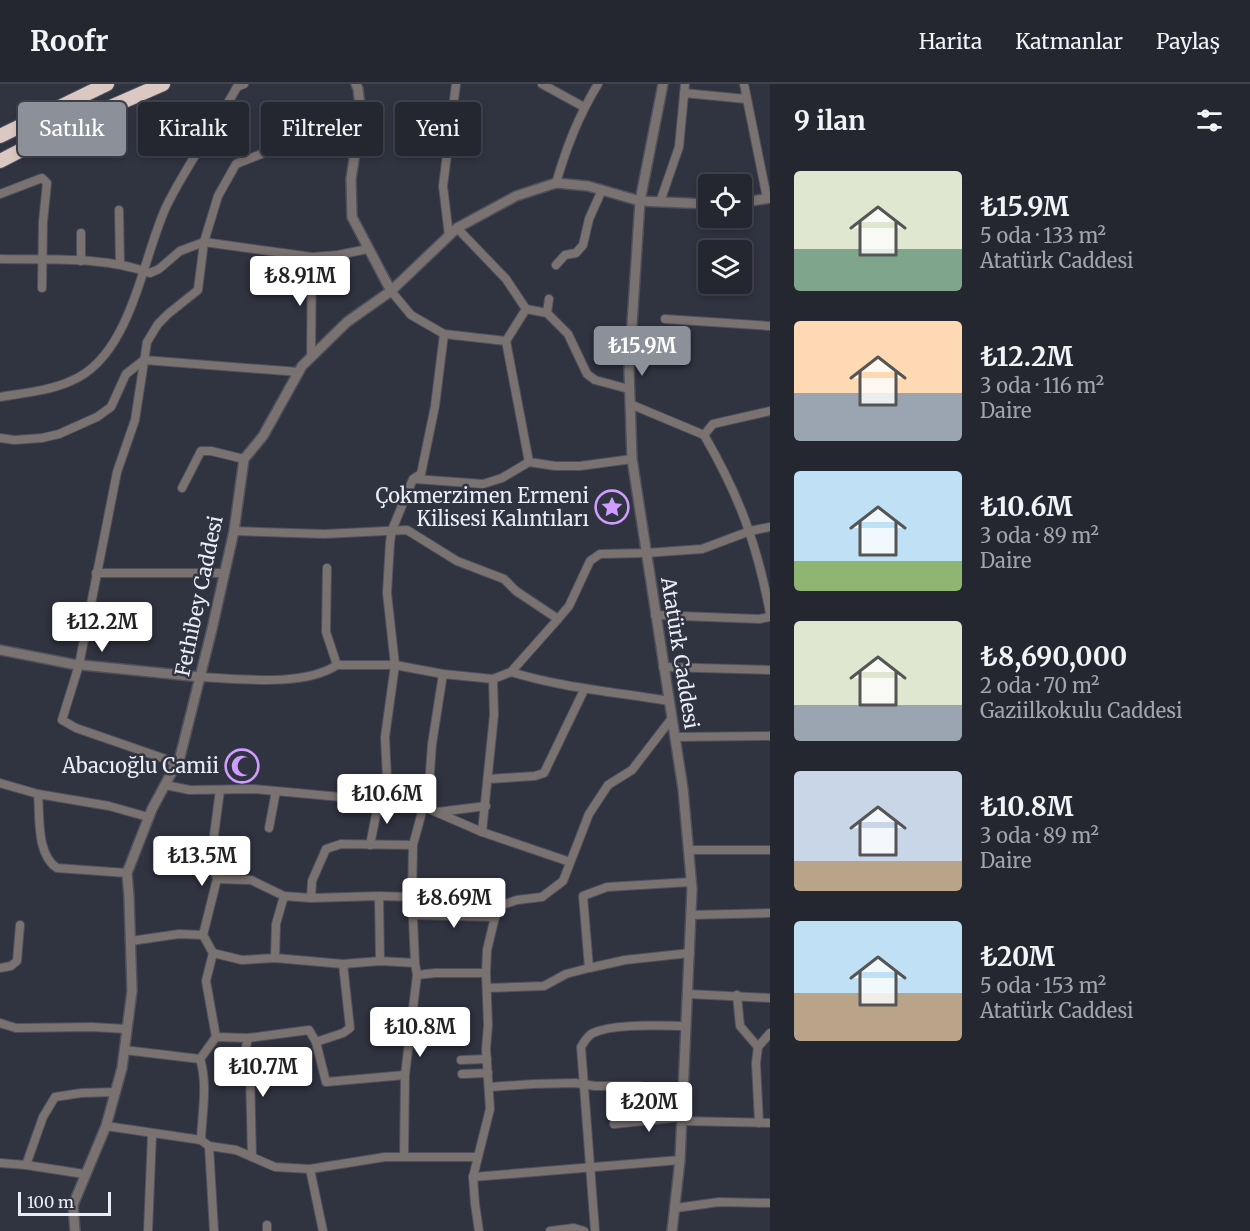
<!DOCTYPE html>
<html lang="tr">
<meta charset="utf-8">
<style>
:root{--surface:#242630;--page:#30323c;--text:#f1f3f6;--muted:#a3a5ab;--line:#41434c;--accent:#8c9099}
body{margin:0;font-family:Merriweather,serif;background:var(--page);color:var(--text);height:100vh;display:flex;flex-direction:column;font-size:22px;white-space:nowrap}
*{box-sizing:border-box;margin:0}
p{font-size:20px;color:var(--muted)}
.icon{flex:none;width:33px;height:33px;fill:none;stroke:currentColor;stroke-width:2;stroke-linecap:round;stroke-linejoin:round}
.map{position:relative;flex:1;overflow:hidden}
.side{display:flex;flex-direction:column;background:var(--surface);width:480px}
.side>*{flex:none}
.banner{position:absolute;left:18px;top:18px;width:570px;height:54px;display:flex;gap:12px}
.buttons{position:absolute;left:698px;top:90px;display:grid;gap:12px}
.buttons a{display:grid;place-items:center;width:54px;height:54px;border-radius:6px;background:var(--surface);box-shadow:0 3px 9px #0003,0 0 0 2px var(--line);font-size:30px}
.scale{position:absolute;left:18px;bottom:15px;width:93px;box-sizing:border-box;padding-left:6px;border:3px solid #ebedf6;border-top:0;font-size:16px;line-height:21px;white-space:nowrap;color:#ebedf6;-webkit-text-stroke:4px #303340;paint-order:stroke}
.price{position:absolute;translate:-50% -51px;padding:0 14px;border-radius:6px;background:#fff;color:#222;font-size:20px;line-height:39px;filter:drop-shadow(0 2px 3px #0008)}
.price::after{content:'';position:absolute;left:50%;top:36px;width:18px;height:14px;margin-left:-9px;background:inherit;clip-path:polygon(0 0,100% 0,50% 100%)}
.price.selected{background:var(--accent);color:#fff}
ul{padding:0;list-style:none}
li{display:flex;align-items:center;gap:18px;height:150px;padding:0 24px}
li span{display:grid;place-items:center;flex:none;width:168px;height:120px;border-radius:6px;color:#555}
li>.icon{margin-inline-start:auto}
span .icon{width:72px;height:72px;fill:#fffc;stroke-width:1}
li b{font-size:26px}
h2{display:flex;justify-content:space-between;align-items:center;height:72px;padding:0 24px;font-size:26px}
.tag{padding:0 21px;border-radius:6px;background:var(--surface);box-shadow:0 3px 9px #0003,0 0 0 2px var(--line);font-size:21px;line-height:54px}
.tag.selected{background:var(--accent);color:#fff}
header{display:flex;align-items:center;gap:36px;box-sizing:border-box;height:84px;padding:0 30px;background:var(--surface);border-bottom:2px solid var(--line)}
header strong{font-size:28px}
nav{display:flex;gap:33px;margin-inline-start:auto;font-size:21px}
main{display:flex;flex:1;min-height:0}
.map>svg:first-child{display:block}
</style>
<header>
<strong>Roofr</strong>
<nav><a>Harita</a><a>Katmanlar</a><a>Paylaş</a></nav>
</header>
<main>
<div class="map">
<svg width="770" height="1147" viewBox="0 0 770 1147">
<rect width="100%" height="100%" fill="#303340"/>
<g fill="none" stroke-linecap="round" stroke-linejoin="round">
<g stroke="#4e515d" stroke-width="10">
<g id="minor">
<polyline points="542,0 584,23"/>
<polyline points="744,0 767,114"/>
<polyline points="684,9 746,15"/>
<path d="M556,99c11,-37 22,-66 42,-99"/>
<polyline points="0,110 42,94 47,99 43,138 42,204"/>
<polyline points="660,118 679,63 685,0"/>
<polyline points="119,126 120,180"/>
<polyline points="457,144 506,195 526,225 547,229 568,250 587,290 595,296 629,305"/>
<polyline points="81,149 81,177"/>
<polyline points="449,152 443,102 456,0"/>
<path d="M0,175c49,1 104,-3 150,14l9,-4 21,-18 24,-9 108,15 26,-2 30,-6"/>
<polyline points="556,181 565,171 576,169 583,161 589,135 602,106"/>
<polyline points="391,207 411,231 444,250 506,257"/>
<polyline points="547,229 549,215"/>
<polyline points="665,235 770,242"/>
<polyline points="506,257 529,378"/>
<polyline points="506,257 526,225"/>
<polyline points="311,273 312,173"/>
<path d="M0,313c23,-4 49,-6 71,-16 61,-25 71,-124 96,-176 20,-41 48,-78 70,-118l7,-3"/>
<polyline points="630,320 704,351"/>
<path d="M770,327l-57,13 -9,11c35,60 53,109 66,178"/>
<polyline points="0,354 14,356 42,354 59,350 97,333 111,323 126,290 144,276 299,288"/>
<polyline points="415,395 483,400 502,394 529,378 555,382 580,382 632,375"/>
<polyline points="182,404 201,367 211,367 244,375"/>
<polyline points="234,447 324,450 407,446 457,477 504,495 516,507 558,535"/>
<polyline points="96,489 224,489"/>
<polyline points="655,531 759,535 770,533"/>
<polyline points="337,581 395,581 443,590 493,595 511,588 558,535 569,522 590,477 600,470 646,469 702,465 750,447 770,443"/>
<polyline points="663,583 770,586"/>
<path d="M511,588c52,16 105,20 158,29"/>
<path d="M201,593c39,2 103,10 136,-12l-11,-33 1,-64"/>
<polyline points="676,653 770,652"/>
<polyline points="177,679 76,644 62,636 79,581 117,388 135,336 147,258 158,240 168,230 198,206 204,158 218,112 236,80 333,42 360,43"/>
<polyline points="489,695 535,692 544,689 584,606"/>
<polyline points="0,699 38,710 109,722 148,733"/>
<polyline points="165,701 190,706 254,705 384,717 388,715 422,722 482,748 570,778"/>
<path d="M38,710c2,22 -2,60 19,74l70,5"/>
<polyline points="388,715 385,653 395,581 387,509 390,458 392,446 413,395 421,390 435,322 444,250"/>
<polyline points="438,728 486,722"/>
<polyline points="269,744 276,707"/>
<polyline points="482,748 494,631 493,595"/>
<polyline points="370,761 379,716"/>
<polyline points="688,766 770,766"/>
<polyline points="217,795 251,796 284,812 311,814 379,812 412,813"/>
<polyline points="379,812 380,877"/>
<polyline points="311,814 312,797 326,765 341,760 413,761"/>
<polyline points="413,831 495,833"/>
<polyline points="691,831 770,829"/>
<polyline points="203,851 213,869 242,876 275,874 343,880 380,877 415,879 412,813 413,761 429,702 432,660 443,590"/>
<polyline points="131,857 179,850 203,851 217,795 211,774 220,706"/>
<polyline points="213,869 206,897 216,953"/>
<polyline points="275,874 276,840 284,812"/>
<polyline points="0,884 11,882 17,877 20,841"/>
<polyline points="589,884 583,812 607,803 691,798"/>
<polyline points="417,891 435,889 486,889"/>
<polyline points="487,904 544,902 566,890 589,884 625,876 690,869"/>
<polyline points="688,910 770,914"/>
<polyline points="737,911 740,942 758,963"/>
<polyline points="0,939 16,944 92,943 127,945"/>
<path d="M248,954c-4,14 -3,22 2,35l2,84"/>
<polyline points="316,958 343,949 350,944 343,880"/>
<polyline points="124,966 200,975"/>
<polyline points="461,976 487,975"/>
<polyline points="462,990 488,989"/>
<polyline points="490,1003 533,1000 575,999 595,1002 640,1002 651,1009 682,1022"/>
<polyline points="682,1037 770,1039"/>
<polyline points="759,1039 756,979 758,963 770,949"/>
<polyline points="614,1040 682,1033"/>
<polyline points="106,1042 201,1056 209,1062 236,1066 275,1083 310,1085 385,1073 477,1073"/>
<path d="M201,1056c1,-26 7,-56 -1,-81l16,-22 32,1 61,-8 7,12 10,40 79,-7"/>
<polyline points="209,1062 214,1147"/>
<polyline points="404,1072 405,991 417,891 415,879"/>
<polyline points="0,1079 26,1081 84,1090"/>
<polyline points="26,1081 43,1033 55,1013 81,1009 116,1008"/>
<polyline points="310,1085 323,1147"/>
<polyline points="473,1093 680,1076"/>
<polyline points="676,1124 719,1118 770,1119"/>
<polyline points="267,1141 267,1147"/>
<polyline points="148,1147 152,1050"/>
<polyline points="479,1147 475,1120 473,1093 490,1025 486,965 488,941 486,889 487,866 495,833 502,821 517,816 542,813 563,797 589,730 608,701 632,686 672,634"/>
<polyline points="550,1147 574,1144 584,1147"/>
<path d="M595,1147l-14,-184c3,-5 7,-12 12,-14 22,-10 68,-7 93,-7"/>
</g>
</g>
<g stroke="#4e515d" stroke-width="12">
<g id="tertiary">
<polyline points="356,0 358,5 361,30 351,95 352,133 391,207"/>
<polyline points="663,0 640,117 629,286 632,375 683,705 692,805 680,1076 672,1147"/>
<polyline points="741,119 770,114"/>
<polyline points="0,566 72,580 201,593"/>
<polyline points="75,1147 73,1121 106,1042 122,984 132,907 129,813 127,789 152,725 180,673 212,545 234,447 244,375 263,352 302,282 347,238 391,207 457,144 516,112 556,99 588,102 640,117 708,120"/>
</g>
</g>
<g stroke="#4e515d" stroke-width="16">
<g id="motorway">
<polyline points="0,52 107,0"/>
<polyline points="0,77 74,39 163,0"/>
</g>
</g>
<use href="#minor" stroke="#7a7270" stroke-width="8"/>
<use href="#tertiary" stroke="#7a7270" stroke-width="9"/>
<use href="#motorway" stroke="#dcc8c3" stroke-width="14"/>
</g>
<defs>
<g id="sight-ring" transform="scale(1.725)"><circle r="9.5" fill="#303340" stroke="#d09dfe" stroke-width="1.5"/><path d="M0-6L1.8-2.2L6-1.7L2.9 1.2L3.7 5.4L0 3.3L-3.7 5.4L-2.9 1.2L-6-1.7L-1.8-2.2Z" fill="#d09dfe"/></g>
<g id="mosque-ring" transform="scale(1.725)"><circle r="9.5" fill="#303340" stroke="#d09dfe" stroke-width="1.5"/><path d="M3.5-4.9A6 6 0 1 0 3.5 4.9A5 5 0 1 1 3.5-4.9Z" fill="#d09dfe"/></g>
</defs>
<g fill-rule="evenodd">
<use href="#sight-ring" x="612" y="423"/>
<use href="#mosque-ring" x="242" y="682"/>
</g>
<g text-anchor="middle" stroke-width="5" stroke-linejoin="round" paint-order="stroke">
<g font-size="20" fill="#ebedf6" stroke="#303340" text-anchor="end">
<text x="589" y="419">Çokmerzimen Ermeni<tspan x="589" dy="23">Kilisesi Kalıntıları</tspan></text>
<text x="219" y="689">Abacıoğlu Camii</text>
</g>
<g font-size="20" fill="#ebedf6" stroke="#303340">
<text transform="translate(199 512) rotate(-78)" y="7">Fethibey Caddesi</text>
<text transform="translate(680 569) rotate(81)" y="7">Atatürk Caddesi</text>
</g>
</g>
</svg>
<div class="buttons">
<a><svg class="icon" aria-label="locate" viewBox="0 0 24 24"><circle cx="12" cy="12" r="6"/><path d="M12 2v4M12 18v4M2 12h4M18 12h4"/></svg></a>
<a><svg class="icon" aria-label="layers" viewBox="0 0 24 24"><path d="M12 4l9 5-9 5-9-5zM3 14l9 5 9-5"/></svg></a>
</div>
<div class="scale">100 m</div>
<b class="price" style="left:300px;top:223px">₺8.91M</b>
<b class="price selected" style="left:642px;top:293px">₺15.9M</b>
<b class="price" style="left:102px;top:569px">₺12.2M</b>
<b class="price" style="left:387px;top:741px">₺10.6M</b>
<b class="price" style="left:202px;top:803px">₺13.5M</b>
<b class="price" style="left:454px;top:845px">₺8.69M</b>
<b class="price" style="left:420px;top:974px">₺10.8M</b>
<b class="price" style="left:263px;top:1014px">₺10.7M</b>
<b class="price" style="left:649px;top:1049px">₺20M</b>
<div class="banner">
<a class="tag selected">Satılık</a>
<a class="tag">Kiralık</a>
<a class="tag">Filtreler</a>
<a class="tag">Yeni</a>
</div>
</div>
<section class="side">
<h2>9 ilan<svg class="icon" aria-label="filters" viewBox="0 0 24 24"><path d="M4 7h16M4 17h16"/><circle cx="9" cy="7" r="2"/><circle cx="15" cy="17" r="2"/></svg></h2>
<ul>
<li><span style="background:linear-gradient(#dfe7d0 65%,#7fa58c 0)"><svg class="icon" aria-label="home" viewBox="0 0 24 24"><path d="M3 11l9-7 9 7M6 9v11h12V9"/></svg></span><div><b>₺15.9M</b><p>5 oda · 133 m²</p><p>Atatürk Caddesi</p></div></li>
<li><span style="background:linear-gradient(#ffd9b3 60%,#9aa5b1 0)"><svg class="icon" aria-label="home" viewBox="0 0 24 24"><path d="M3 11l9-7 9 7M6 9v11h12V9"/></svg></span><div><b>₺12.2M</b><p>3 oda · 116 m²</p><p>Daire</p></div></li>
<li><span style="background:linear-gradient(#bfe0f5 75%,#8fb573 0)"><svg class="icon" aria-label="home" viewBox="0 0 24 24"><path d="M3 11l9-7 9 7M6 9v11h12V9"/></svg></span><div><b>₺10.6M</b><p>3 oda · 89 m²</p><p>Daire</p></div></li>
<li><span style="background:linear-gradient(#dfe7d0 70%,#9aa5b1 0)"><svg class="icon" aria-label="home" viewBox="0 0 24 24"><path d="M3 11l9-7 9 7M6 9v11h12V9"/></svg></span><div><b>₺8,690,000</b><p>2 oda · 70 m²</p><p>Gaziilkokulu Caddesi</p></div></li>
<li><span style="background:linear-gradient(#c9d6e8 75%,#b9a48a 0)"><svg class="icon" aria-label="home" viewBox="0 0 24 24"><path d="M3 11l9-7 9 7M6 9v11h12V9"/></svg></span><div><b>₺10.8M</b><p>3 oda · 89 m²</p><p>Daire</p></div></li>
<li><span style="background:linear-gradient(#bfe0f5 60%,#b9a48a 0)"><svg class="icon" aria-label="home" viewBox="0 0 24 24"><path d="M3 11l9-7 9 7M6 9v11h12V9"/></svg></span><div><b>₺20M</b><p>5 oda · 153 m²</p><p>Atatürk Caddesi</p></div></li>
</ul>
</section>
</main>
